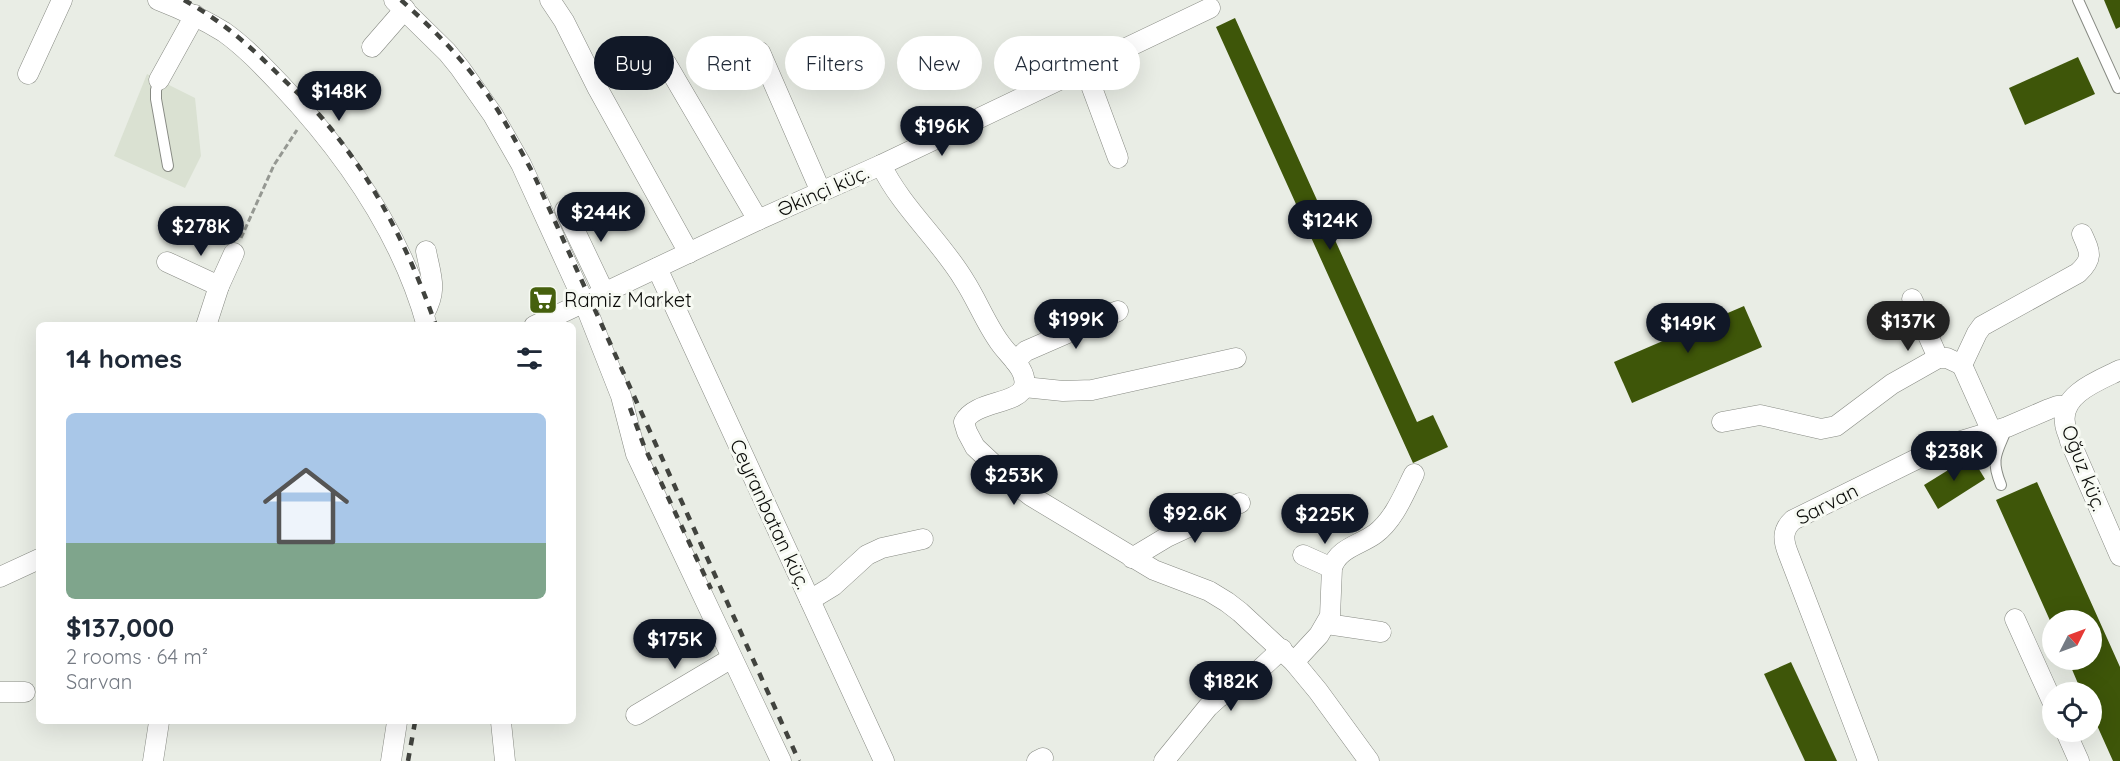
<!DOCTYPE html>
<meta charset="utf-8">
<style>
:root{--surface:#fff;--page:#f2f2f3;--text:#1f2937;--muted:#747a83;--line:#e0e1e3;--accent:#111827}
body{margin:0;font-family:Quicksand,sans-serif;background:var(--page);color:var(--text);height:100vh;display:flex;flex-direction:column;font-size:22px;white-space:nowrap}
*{box-sizing:border-box;margin:0}
p{font-size:20px;color:var(--muted)}
.icon{flex:none;width:33px;height:33px;fill:none;stroke:currentColor;stroke-width:2;stroke-linecap:round;stroke-linejoin:round}
.map{position:relative;flex:1;overflow:hidden}
.drawer{position:absolute;left:36px;top:322px;width:540px;height:402px;display:flex;flex-direction:column;background:var(--surface);border-radius:9px;box-shadow:0 6px 24px #0002}
.drawer>*{flex:none}
.banner{position:absolute;left:594px;top:36px;width:570px;height:54px;display:flex;gap:12px}
.needle{width:39px;rotate:48deg}
.fabs{position:absolute;left:2042px;top:610px;display:grid;gap:12px}
.fabs a{display:grid;place-items:center;width:60px;height:60px;border-radius:50%;background:var(--surface);box-shadow:0 6px 24px #0002;font-size:30px}
.price{position:absolute;translate:-50% -51px;padding:0 14px;border-radius:21px;background:var(--accent);color:#fff;font-size:20px;line-height:39px;filter:drop-shadow(0 2px 3px #0008)}
.price::after{content:'';position:absolute;left:50%;top:36px;width:18px;height:14px;margin-left:-9px;background:inherit;clip-path:polygon(0 0,100% 0,50% 100%)}
.price.active{background:#222;color:#fff}
ul{padding:0;list-style:none}
li{display:grid;align-content:center;gap:12px;height:318px;padding:0 30px}
li+li{border-top:2px solid var(--line)}
li span{display:grid;place-items:center;height:186px;border-radius:9px;color:#555}
li>.icon{margin-inline-start:auto}
span .icon{width:108px;height:108px;fill:#fffc;stroke-width:1}
li b{font-size:26px}
h2{display:flex;justify-content:space-between;align-items:center;height:72px;padding:0 30px;font-size:26px}
.chip{padding:0 21px;border-radius:27px;background:var(--surface);box-shadow:0 6px 24px #0002;font-size:21px;line-height:54px}
.chip.active{background:var(--accent);color:#fff}
.map>svg:first-child{display:block}
</style>
<div class="map">
<svg width="2120" height="761" viewBox="0 0 2120 761">
<rect width="100%" height="100%" fill="#e9ede5"/>
<polygon fill="#dae1d2" points="147,74 195,98 201,156 185,188 114,156"/>
<g fill="#3e5609">
<polygon points="2104,0 2120,0 2120,27 2116,29"/>
<polygon points="1235,18 1417,422 1433,415 1448,447 1413,463 1216,27"/>
<polygon points="2078,57 2095,94 2025,125 2009,88"/>
<polygon points="1744,306 1762,347 1632,403 1614,362"/>
<polygon points="1971,456 1985,479 1938,509 1924,485"/>
<polygon points="2037,482 2120,667 2120,761 2113,761 2091,712 2091,693 2082,693 2068,660 2091,660 2091,621 2052,621 2052,625 1996,500"/>
<polygon points="1791,662 1837,761 1805,761 1764,674"/>
</g>
<g fill="none" stroke-linecap="round" stroke-linejoin="round">
<g stroke="#878a83" stroke-width="12">
<g id="lane">
<polyline points="2078,0 2118,88"/>
<polyline points="159,80 156,90 156,99 168,166"/>
<path d="M2001,485c-11,-27 -4,-32 6,-57"/>
</g>
</g>
<g stroke="#878a83" stroke-width="21">
<g id="street">
<path d="M158,0c23,9 45,19 66,32 21,15 39,34 57,53 64,68 121,150 146,241"/>
<polyline points="394,0 447,52 460,68 493,115 521,164 584,302 621,396 636,454 781,761"/>
<polyline points="550,0 564,21 598,89 689,253"/>
<polyline points="372,47 405,9"/>
<polyline points="760,52 821,192"/>
<polyline points="666,63 758,220"/>
<polyline points="1085,69 1118,158"/>
<polyline points="28,74 62,0"/>
<polyline points="159,80 195,15"/>
<path d="M881,165c21,43 59,75 83,115 13,20 22,44 36,63 8,12 28,27 24,43 -5,19 -49,14 -60,36l3,10 8,15 32,30 24,19 123,74 55,21 18,11 13,10 54,50 24,29 51,70"/>
<polyline points="565,210 604,292"/>
<polyline points="167,262 219,286"/>
<polyline points="657,268 884,761"/>
<polyline points="1912,299 1938,358"/>
<path d="M424,314c14,-25 7,-37 2,-63"/>
<polyline points="206,326 219,286 234,253"/>
<polyline points="534,326 758,220 881,165 1210,8"/>
<polyline points="1015,361 1026,351 1118,311"/>
<polyline points="1962,365 1992,432"/>
<path d="M2120,370c-20,10 -60,24 -55,53 0,6 4,12 5,18l50,115"/>
<polyline points="1024,387 1063,391 1092,390 1236,358"/>
<path d="M1722,422l38,-7 61,14 15,-3 56,-42 46,-26h9l15,7 15,-32 5,-7 96,-53c16,-15 12,-21 4,-39"/>
<polyline points="1303,555 1332,568"/>
<polyline points="1132,558 1167,537 1240,503"/>
<polyline points="0,577 39,559"/>
<polyline points="810,600 833,586 867,555 882,548 923,539"/>
<polyline points="2015,619 2052,701"/>
<polyline points="1327,624 1381,632"/>
<path d="M1294,662l25,-27 11,-19 2,-48c6,-20 28,-23 43,-34 19,-14 29,-40 39,-60"/>
<polyline points="0,692 25,692"/>
<polyline points="636,715 732,658"/>
<polyline points="501,722 505,761"/>
<polyline points="2066,732 2079,761"/>
<polyline points="153,761 159,722"/>
<polyline points="391,761 397,722"/>
<polyline points="1037,761 1043,758"/>
<polyline points="1164,761 1208,707 1218,698 1256,673 1282,649"/>
<path d="M1868,761l-80,-208c-5,-13 -6,-23 5,-33l148,-73 66,-20 42,-18 8,-3h10"/>
</g>
</g>
<polyline stroke="#959892" stroke-width="3" stroke-dasharray="6 3" stroke-linecap="butt" points="241,238 274,165 297,130"/>
<use href="#lane" stroke="#fff" stroke-width="10"/>
<use href="#street" stroke="#fff" stroke-width="20"/>
<g stroke="#41433e" stroke-width="4.5" stroke-dasharray="8 8" stroke-linecap="butt">
<path d="M184,0c35,19 65,45 93,73 15,15 31,29 45,45 52,61 88,133 114,208"/>
<path d="M401,0c29,26 56,53 79,84 21,28 37,60 54,91l265,586"/>
<polyline points="630,408 644,446 711,589"/>
<polyline points="408,761 415,722"/>
</g>
</g>
<defs>
<g id="supermarket-square" transform="scale(1.5)"><rect x="-9" y="-9" width="18" height="18" rx="4" fill="#46600e" stroke="#f7faf3"/><path d="M-6-5.5h2.5l.6 2H6L4.5 2H-2.5L-4.4-4H-6ZM-1.5 3.2a1.3 1.3 0 1 0 .1 0ZM3 3.2a1.3 1.3 0 1 0 .1 0Z" fill="#fff"/></g>
</defs>
<g fill-rule="evenodd">
<use href="#supermarket-square" x="543" y="300"/>
</g>
<g text-anchor="middle" stroke-width="6" stroke-linejoin="round" paint-order="stroke">
<g font-size="20" fill="#0b0c09" stroke="#f7faf3">
<text transform="translate(823 191) rotate(-24)" y="7">Əkinçi küç.</text>
<text transform="translate(2084 468) rotate(69)" y="7">Oğuz küç.</text>
<text transform="translate(1827 504) rotate(-27)" y="7">Sarvan</text>
<text transform="translate(770 514) rotate(65)" y="7">Ceyranbatan küç.</text>
</g>
<g font-size="20" fill="#0b0c09" stroke="#f7faf3" text-anchor="start">
<text x="564" y="307">Ramiz Market</text>
</g>
</g>
</svg>
<div class="fabs">
<a><svg class="needle" viewBox="-14 -14 28 28"><path d="M0-13l5 13h-10z" fill="#e53935"/><path d="M0 13l5-13h-10z" fill="#747a83"/></svg></a>
<a><svg class="icon" aria-label="locate" viewBox="0 0 24 24"><circle cx="12" cy="12" r="6"/><path d="M12 2v4M12 18v4M2 12h4M18 12h4"/></svg></a>
</div>
<b class="price" style="left:339px;top:122px">$148K</b>
<b class="price" style="left:942px;top:157px">$196K</b>
<b class="price" style="left:601px;top:243px">$244K</b>
<b class="price" style="left:1330px;top:251px">$124K</b>
<b class="price" style="left:201px;top:257px">$278K</b>
<b class="price" style="left:1076px;top:350px">$199K</b>
<b class="price active" style="left:1908px;top:352px">$137K</b>
<b class="price" style="left:1688px;top:354px">$149K</b>
<b class="price" style="left:1954px;top:482px">$238K</b>
<b class="price" style="left:1014px;top:506px">$253K</b>
<b class="price" style="left:1195px;top:544px">$92.6K</b>
<b class="price" style="left:1325px;top:545px">$225K</b>
<b class="price" style="left:675px;top:670px">$175K</b>
<b class="price" style="left:1231px;top:712px">$182K</b>
<div class="banner">
<a class="chip active">Buy</a>
<a class="chip">Rent</a>
<a class="chip">Filters</a>
<a class="chip">New</a>
<a class="chip">Apartment</a>
</div>
<section class="drawer">
<h2>14 homes<svg class="icon" aria-label="filters" viewBox="0 0 24 24"><path d="M4 7h16M4 17h16"/><circle cx="9" cy="7" r="2"/><circle cx="15" cy="17" r="2"/></svg></h2>
<ul>
<li><span style="background:linear-gradient(#a9c7e8 70%,#7fa58c 0)"><svg class="icon" aria-label="home" viewBox="0 0 24 24"><path d="M3 11l9-7 9 7M6 9v11h12V9"/></svg></span><div><b>$137,000</b><p>2 rooms · 64 m²</p><p>Sarvan</p></div></li>
</ul>
</section>
</div>
